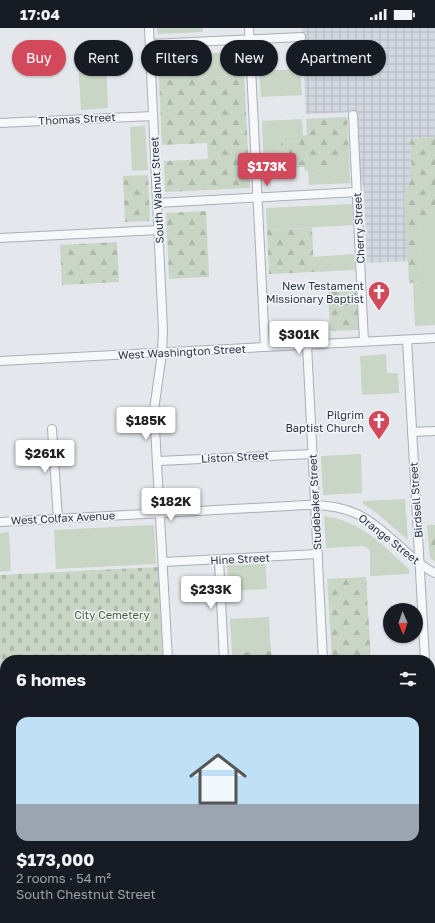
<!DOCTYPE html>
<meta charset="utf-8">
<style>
:root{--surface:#171b24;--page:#20242c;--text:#f1f3f6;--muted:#9ea1a6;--line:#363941;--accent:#d1495b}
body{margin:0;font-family:"Golos Text",sans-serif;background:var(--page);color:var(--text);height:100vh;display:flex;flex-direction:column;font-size:15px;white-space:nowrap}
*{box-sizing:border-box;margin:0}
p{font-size:13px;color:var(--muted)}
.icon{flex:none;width:22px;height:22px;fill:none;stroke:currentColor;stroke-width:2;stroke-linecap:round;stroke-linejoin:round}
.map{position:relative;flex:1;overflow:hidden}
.panel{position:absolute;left:0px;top:627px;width:435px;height:268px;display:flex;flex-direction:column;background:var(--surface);border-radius:16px 16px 0 0;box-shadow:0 1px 3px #0004}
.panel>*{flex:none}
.guide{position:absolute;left:12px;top:12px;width:411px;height:36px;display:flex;gap:8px}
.needle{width:26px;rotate:178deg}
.controls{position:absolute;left:383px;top:575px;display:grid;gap:8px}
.controls a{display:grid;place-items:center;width:40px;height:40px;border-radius:50%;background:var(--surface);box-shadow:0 1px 3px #0004;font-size:20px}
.price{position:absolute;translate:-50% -34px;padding:0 9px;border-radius:4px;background:#fff;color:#222;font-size:13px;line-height:26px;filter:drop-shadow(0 1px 2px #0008)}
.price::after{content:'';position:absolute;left:50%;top:24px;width:12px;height:9px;margin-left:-6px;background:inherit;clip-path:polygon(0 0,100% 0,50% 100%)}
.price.active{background:var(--accent);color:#fff}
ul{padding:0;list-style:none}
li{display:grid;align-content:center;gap:8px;height:212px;padding:0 16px}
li+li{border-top:1px solid var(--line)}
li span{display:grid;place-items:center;height:124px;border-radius:12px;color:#555}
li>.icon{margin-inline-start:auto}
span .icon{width:72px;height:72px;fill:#fffc;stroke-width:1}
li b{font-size:17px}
h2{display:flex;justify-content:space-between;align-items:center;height:48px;padding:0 16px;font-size:17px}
.chip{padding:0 14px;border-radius:18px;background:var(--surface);box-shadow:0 1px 3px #0004;font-size:14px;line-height:36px}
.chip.active{background:var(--accent);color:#fff}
.status{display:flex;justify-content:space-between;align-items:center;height:28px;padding:0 20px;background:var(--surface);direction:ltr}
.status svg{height:11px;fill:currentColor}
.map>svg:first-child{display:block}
</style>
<div class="status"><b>17:04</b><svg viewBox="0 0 49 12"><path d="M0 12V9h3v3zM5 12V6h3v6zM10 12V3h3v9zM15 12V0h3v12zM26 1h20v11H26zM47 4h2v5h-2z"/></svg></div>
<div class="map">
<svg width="435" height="895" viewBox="0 0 435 895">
<defs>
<pattern id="industrial-grid" width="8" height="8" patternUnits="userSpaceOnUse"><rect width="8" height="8" fill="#d2d6de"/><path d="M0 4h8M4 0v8" fill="none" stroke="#b4b8c0"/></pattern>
<pattern id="forest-firs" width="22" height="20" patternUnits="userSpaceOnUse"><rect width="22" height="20" fill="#c9d6c5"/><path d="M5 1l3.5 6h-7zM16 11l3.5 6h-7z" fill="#adb8ab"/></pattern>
<pattern id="cemetery-stones" width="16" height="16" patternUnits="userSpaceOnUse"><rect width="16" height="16" fill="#c9d6c5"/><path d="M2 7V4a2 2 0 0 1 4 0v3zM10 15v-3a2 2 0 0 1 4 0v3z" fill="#adb8ab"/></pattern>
</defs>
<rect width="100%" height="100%" fill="#e4e7ec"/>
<polygon fill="url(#industrial-grid)" points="302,0 435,0 435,109 410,111 412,149 404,166 408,233 367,235 364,161 361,151 357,84 306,86"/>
<g fill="#c9d6c5">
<polygon points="157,0 202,0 203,4 158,6"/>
<polygon points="243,24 244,47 159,52 158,27"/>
<polygon points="106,34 108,80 81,82 78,35"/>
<polygon points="300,41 302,67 261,69 259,43"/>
<polygon points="302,91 303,108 285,109 278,121 279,140 264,140 262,93"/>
<polygon points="145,98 148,142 132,143 130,99"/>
<polygon points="349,123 350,155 309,157 308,142 325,141"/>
<polygon points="352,176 353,197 267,202 266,180"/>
<polygon points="423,187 435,187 435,297 415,298 413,255 421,254 419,212"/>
<polygon points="354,226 355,242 314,244 313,229"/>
<polygon points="386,326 387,345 398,345 399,365 362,367 360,328"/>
<polygon points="361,426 362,465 323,467 321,428"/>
<polygon points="405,471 408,512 378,486 363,476 363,473"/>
<path d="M324,488c38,5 58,29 85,53v5l-39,2v-25l-2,-3 -5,-2 -37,2z"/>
<polygon points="152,497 154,498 156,536 56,541 54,502"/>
<polygon points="9,504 11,543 0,544 0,505"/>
<polygon points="265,536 267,561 229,563 227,537"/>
<polygon points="269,589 271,623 232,625 230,591"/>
</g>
<g fill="url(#forest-firs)">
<polygon points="244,47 250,160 165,164 164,133 208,131 207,115 162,117 159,52"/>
<polygon points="347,89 349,123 325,142 305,143 304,139 279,140 278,121 285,109 307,107 306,91"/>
<polygon points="435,109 435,187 423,187 419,212 421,254 409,255 404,166 412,149 410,111"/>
<polygon points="148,147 150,193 125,194 123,148"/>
<polygon points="206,183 209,249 169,251 166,185"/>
<polygon points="312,200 314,244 269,246 267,202"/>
<polygon points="117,214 119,254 62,257 60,217"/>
<polygon points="356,261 359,302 330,303 328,263"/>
<polygon points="427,497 435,497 435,533 430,530"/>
<polygon points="366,549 371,632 332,632 327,551"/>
<polygon points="271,623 272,632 232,632 232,625"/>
</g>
<polygon fill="url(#cemetery-stones)" points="158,539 163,632 5,632 5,890 122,890 122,895 0,895 0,547"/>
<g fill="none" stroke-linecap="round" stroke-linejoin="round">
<g stroke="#a9aeb7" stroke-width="10">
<g id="minor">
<polyline points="149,0 163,302 162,325 154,382 168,632"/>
<polyline points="249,0 265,319"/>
<polyline points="150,16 301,9"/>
<polyline points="353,87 364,314"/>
<polyline points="0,95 153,88"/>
<polyline points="157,175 357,164"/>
<polyline points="0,210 159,202"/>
<polyline points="407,312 425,632"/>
<polyline points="307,317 323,632"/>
<polyline points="0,333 435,310"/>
<polyline points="52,401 58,491"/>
<polyline points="412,404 435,403"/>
<polyline points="158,433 312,426"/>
<path d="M0,494l306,-17c48,-1 63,14 97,44 10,9 20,19 32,24"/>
<polyline points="219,532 224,632"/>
<polyline points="163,534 318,526"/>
<polyline points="430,708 435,708"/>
<polyline points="430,737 435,825"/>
<polyline points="188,890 188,895"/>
<polyline points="312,890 313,895"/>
</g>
</g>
<use href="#minor" stroke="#f7f8fa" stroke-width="8"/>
</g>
<defs>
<g id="church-pin" transform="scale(1.15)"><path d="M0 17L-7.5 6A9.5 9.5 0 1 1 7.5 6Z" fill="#d1495b" stroke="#f4f6f9"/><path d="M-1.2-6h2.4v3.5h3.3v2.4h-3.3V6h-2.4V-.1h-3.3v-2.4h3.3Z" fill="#fff"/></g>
</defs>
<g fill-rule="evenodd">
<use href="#church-pin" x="379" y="264"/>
<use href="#church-pin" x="379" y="393"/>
</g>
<g text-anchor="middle" stroke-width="3" stroke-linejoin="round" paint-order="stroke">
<g font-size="11" fill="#2b3445" stroke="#f4f6f9">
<text transform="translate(77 91) rotate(-3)" y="4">Thomas Street</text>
<text transform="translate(157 162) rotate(-93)" y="4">South Walnut Street</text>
<text transform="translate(359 200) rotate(-93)" y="4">Cherry Street</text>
<text transform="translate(182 324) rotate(-3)" y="4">West Washington Street</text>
<text transform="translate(235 429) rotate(-3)" y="4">Liston Street</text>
<text transform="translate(416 472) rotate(-94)" y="4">Birdsell Street</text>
<text transform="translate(315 474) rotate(-93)" y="4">Studebaker Street</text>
<text transform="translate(63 490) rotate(-3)" y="4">West Colfax Avenue</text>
<text transform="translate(389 511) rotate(38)" y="4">Orange Street</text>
<text transform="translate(240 531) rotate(-3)" y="4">Hine Street</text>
</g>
<g font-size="11" fill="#2b3445" stroke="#f4f6f9" text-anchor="end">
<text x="364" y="262">New Testament<tspan x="364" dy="13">Missionary Baptist</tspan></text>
<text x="364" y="391">Pilgrim<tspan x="364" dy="13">Baptist Church</tspan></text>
</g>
<g font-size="11" fill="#3f6138" stroke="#f4f6f9">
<text x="112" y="591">City Cemetery</text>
</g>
</g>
</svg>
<div class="controls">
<a><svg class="needle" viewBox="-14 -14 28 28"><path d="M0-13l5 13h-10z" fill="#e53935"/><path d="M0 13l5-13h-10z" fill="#9ea1a6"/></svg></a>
</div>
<b class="price active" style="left:267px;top:159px">$173K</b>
<b class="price" style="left:299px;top:327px">$301K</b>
<b class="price" style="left:146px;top:413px">$185K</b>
<b class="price" style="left:45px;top:446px">$261K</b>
<b class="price" style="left:171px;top:494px">$182K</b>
<b class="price" style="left:211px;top:582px">$233K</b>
<div class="guide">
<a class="chip active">Buy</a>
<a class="chip">Rent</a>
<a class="chip">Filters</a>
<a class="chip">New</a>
<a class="chip">Apartment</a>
</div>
<section class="panel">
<h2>6 homes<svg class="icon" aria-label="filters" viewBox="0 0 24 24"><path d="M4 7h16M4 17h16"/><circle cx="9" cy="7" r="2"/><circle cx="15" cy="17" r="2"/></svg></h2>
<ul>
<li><span style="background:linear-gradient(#bfe0f5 70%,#9aa5b1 0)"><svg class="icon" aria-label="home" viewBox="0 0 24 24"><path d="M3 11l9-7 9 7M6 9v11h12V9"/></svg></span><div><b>$173,000</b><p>2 rooms · 54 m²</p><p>South Chestnut Street</p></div></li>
</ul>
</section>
</div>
